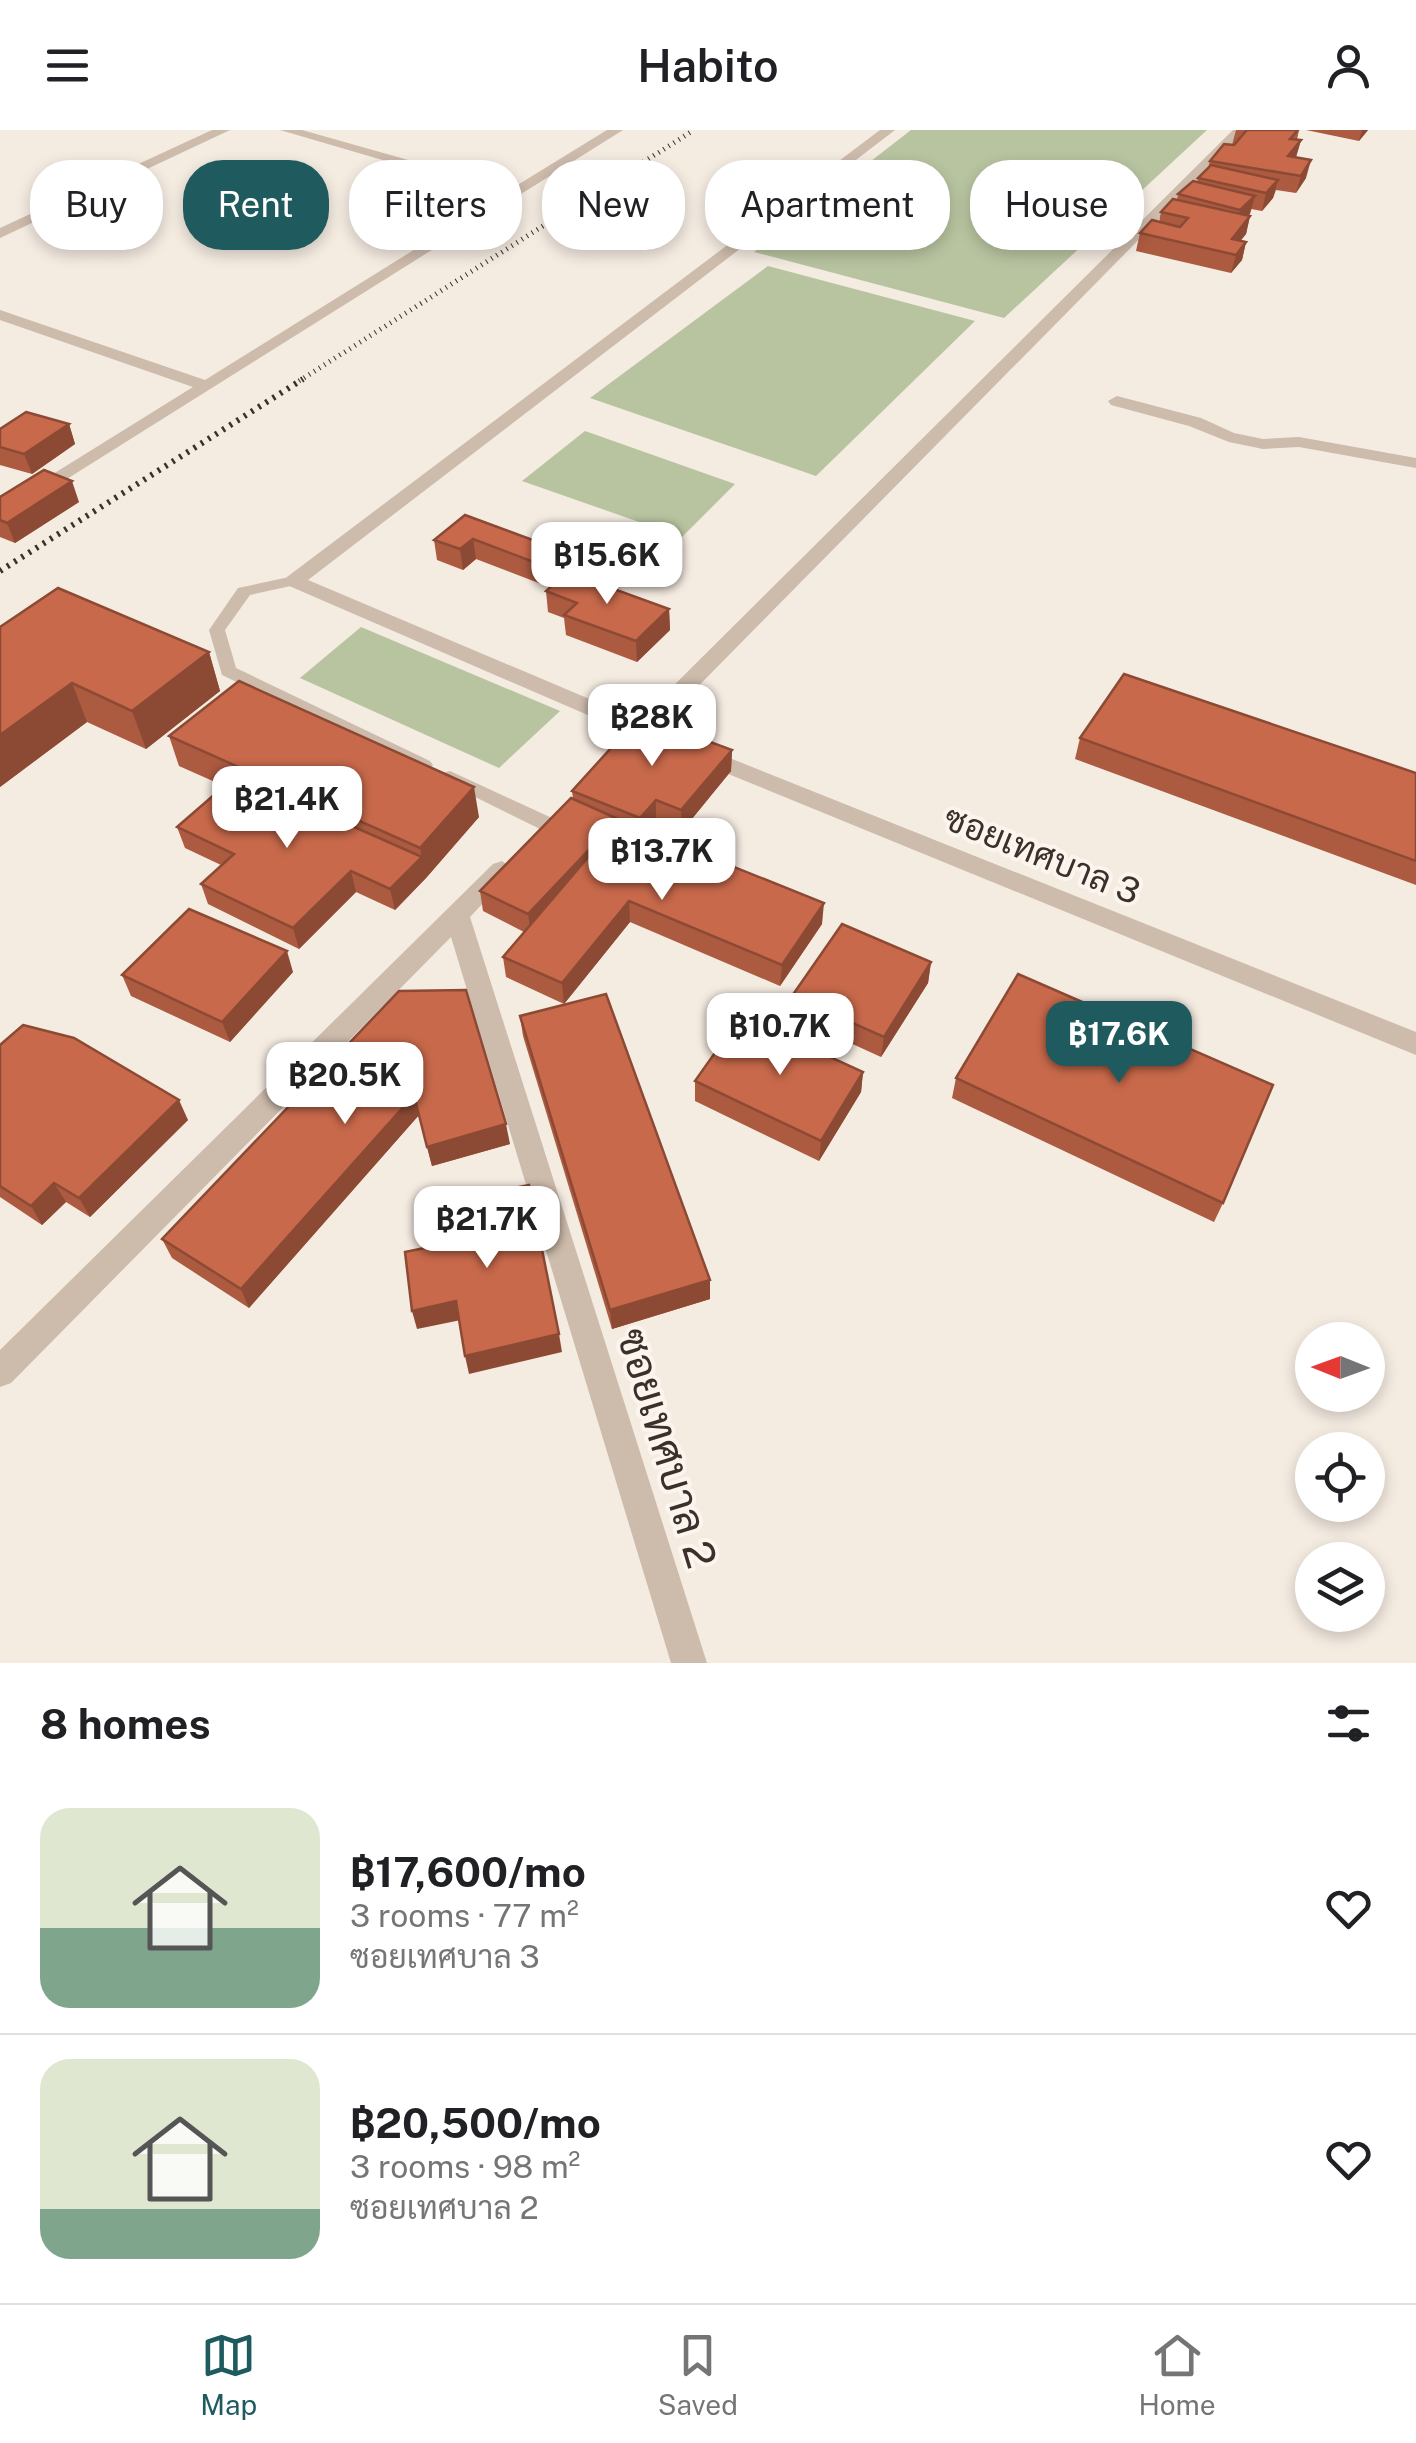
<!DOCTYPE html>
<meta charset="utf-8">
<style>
:root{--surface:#fff;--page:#f2f2f2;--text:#202124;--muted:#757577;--line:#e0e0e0;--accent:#1f5a5e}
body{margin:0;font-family:"Public Sans",Sarabun,sans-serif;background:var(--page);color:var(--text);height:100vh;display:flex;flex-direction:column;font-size:38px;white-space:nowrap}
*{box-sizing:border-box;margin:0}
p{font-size:32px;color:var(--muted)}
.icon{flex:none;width:55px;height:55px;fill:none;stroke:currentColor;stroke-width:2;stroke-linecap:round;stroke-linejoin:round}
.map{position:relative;height:1533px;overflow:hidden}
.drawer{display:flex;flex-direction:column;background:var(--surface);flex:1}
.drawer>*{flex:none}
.banner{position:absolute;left:30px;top:30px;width:1358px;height:90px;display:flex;gap:20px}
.needle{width:65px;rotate:271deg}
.tools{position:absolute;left:1295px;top:1192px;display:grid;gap:20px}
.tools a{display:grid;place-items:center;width:90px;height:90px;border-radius:50%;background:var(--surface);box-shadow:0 5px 15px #0003;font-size:50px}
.price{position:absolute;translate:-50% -85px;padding:0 22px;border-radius:20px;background:#fff;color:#222;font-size:32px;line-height:65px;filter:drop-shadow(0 2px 5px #0008)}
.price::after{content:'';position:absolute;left:50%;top:60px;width:30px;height:22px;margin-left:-15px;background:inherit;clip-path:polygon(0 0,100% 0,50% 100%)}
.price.selected{background:var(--accent);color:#fff}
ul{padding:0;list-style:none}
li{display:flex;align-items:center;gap:30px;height:250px;padding:0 40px}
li+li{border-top:2px solid var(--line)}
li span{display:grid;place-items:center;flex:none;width:280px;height:200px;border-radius:30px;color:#555}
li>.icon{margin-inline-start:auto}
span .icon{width:120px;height:120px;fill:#fffc;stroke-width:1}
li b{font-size:42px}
h2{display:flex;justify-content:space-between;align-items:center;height:120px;padding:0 40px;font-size:42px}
.chip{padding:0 35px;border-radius:40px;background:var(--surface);box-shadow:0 5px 15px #0003;font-size:35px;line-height:90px}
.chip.selected{background:var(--accent);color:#fff}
header{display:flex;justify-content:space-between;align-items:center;height:130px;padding:0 40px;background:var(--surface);font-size:45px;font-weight:600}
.tab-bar{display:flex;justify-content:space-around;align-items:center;height:140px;border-top:2px solid var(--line);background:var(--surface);font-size:28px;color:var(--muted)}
.tab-bar a{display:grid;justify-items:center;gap:5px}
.tab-bar .selected{color:var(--accent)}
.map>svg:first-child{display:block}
</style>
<header><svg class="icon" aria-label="menu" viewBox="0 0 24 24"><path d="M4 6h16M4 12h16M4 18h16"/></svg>Habito<svg class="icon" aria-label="person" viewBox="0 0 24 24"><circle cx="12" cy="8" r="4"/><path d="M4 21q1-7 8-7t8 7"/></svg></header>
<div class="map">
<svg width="1416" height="1533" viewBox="0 0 1416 1533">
<rect width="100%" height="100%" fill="#f4ebe1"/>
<g fill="#b8c4a0">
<polygon points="911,0 1207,0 1004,188 754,122"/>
<polygon points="768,136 975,191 816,346 590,268"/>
<polygon points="585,301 735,354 682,407 522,351"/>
<polygon points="361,497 560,581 499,638 300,548"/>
</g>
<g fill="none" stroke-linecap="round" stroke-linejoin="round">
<g fill="#cdbbac" fill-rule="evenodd">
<polygon points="294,446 300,448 300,454 250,465 225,500 236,538 430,631 433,635 430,639 418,639 222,545 209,500 238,458"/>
<polygon points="450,641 554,689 557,694 554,699 540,699 443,651 441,647 443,643"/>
</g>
<g fill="#cdbbac" fill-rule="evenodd">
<polygon points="212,0 230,0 0,108 0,98"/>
<polygon points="280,0 302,0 511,59 607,0 623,0 0,391 0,377 193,257 0,190 0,180 205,250 502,65"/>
<polygon points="880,0 895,0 308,450 639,590 1233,0 1247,0 657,598 672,608 669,613 661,615 645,610 633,616 625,614 622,609 627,602 287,455 287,447"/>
<polygon points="1117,266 1201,288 1234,303 1263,309 1299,307 1416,328 1416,338 1299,317 1263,319 1229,312 1189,296 1111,275 1108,271"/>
<polygon points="702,617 1416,902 1416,925 694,630 691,625"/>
<polygon points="502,731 514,740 470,787 707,1533 671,1533 451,807 11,1253 0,1257 0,1220 493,734"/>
</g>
<polyline stroke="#3b302b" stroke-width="5" stroke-dasharray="1 5" stroke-linecap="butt" points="299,251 694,0"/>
<polyline stroke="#3b302b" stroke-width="6" stroke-dasharray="2.5 6" stroke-linecap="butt" points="0,441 303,249"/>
</g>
<g fill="#ac5a40">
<polygon points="1236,0 1299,0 1297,10 1301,10 1296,27 1306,48 1296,63 1276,60 1273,68 1262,81 1251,79 1248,86 1250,86 1246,104 1240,111 1246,112 1242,130 1231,143 1136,121 1140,103 1159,92 1161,82 1177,70 1178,64 1197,52 1198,48 1208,38 1210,31 1232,15"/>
<polygon points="1306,0 1368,0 1359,11"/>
<polygon points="69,294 75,314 32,344 0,335 0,299"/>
<polygon points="0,367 79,372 15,413 0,407"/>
<polygon points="465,385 565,422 567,442 549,457 476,429 463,440 437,430 434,410"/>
<polygon points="546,461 669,479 670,500 637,532 566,505 564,488 548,482"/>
<polygon points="0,497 209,522 220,561 146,619 87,592 0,657"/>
<polygon points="169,606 479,687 426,748 395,780 356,762 299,819 208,774 201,754 221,735 185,718 177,697 224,656 179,636"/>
<polygon points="1080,608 1416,643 1416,755 1075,629"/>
<polygon points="732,620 731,641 682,701 656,691 647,702 822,794 780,856 630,792 564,874 506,847 503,827 524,802 483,781 480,761 573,669 572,661"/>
<polygon points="931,832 928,853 881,927 791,886 792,866"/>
<polygon points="293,842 230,912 131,866 122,845"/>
<polygon points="399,861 510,1014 432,1036 419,985 249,1178 172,1128 162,1109"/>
<polygon points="520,886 710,1150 710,1169 612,1199 523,906"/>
<polygon points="0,915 188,990 90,1087 66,1072 42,1095 0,1067"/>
<polygon points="863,942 861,962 819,1031 695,971 695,951"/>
<polygon points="956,948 1223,1073 1214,1092 952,968"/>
</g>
<g fill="#8c4a34">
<polygon points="1362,0 1368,0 1359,11"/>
<polygon points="1301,10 1296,27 1288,26"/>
<polygon points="1311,30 1306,48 1296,63 1301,46"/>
<polygon points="1278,50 1273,68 1262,81 1266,63"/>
<polygon points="1255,66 1250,84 1236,98 1240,80"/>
<polygon points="1250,86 1246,104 1230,124 1232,109"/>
<polygon points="1246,112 1242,130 1231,143 1236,125"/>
<polygon points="69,294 75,314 32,344 24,324"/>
<polygon points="72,351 79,372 15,413 7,393"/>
<polygon points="473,409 476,429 463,440 460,419"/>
<polygon points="565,422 567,442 549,457 547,437"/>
<polygon points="669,479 670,500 637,532 636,511"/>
<polygon points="209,522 220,561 146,619 132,581"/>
<polygon points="72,553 87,592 0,657 0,605"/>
<polygon points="732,620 731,641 682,701 681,680"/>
<polygon points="474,657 479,687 426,748 395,780 390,759 422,727 420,718"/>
<polygon points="656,670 656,691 641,709 640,688"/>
<polygon points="618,689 619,710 531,805 528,784"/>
<polygon points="351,741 356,762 299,819 293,798"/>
<polygon points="629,771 630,792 564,874 562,853"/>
<polygon points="824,773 822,794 780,856 782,835"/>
<polygon points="287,821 293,842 230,912 222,892"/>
<polygon points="931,832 928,853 881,927 884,907"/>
<polygon points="863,942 861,962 819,1031 821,1011"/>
<polygon points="414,965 419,985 249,1178 241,1159"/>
<polygon points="179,970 188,990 90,1087 79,1068"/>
<polygon points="506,994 510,1014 432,1036 427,1017"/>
<polygon points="54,1053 66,1072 42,1095 31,1076"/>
<polygon points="710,1150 710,1169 612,1199 610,1180"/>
<polygon points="456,1171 461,1190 417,1199 412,1181"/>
<polygon points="559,1204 562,1222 469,1244 465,1226"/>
</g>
<g fill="#c8694b" stroke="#8c4a34" stroke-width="2.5">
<polygon points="1247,0 1298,0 1290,9 1301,10 1288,26 1311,30 1301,46 1210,31 1224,14 1234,15"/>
<polygon points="1211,35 1278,50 1266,63 1198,48"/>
<polygon points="1193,51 1255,66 1240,80 1178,64"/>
<polygon points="1173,69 1250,86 1232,109 1246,112 1236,125 1140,103 1152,90 1180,97 1188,88 1161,82"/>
<polygon points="26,282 69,294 24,324 0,317 0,299"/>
<polygon points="44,340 72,351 7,393 0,390 0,367"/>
<polygon points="465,385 565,422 547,437 473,409 460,419 434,410"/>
<polygon points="567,442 669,479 636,511 564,485 577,473 546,461"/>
<polygon points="58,458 209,522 132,581 72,553 0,605 0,497"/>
<polygon points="1124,544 1416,643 1416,731 1080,608"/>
<polygon points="239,551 474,657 420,718 169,606"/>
<polygon points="640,586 732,620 681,680 656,670 640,688 572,661"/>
<polygon points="237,645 422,727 390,759 351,741 293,798 201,754 234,724 177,697"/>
<polygon points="571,668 618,689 528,784 480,761"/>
<polygon points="619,691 824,773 782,835 629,771 562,853 503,827"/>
<polygon points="189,779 287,821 222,892 122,845"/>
<polygon points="842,794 931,832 884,907 792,866"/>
<polygon points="1018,844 1273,955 1223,1073 956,948"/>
<polygon points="466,860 506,994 427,1017 414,965 241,1159 162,1109 399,861"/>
<polygon points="606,864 710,1150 610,1180 520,886"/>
<polygon points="741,886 863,942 821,1011 695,951"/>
<polygon points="23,895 74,908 179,970 79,1068 54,1053 31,1076 0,1056 0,915"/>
<polygon points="529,1055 559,1204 465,1226 456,1171 412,1181 405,1122 439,1115 432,1075"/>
</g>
<g text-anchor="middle" stroke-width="8" stroke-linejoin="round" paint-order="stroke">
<g font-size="35" fill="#3b302b" stroke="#fbf5ee">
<text transform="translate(1042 725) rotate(22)" y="12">ซอยเทศบาล 3</text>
</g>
<g font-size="42" fill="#3b302b" stroke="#fbf5ee">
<text transform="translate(667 1318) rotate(73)" y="15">ซอยเทศบาล 2</text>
</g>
</g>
</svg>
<div class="tools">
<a><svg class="needle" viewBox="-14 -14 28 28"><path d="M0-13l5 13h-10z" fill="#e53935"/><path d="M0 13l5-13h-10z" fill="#757577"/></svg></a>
<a><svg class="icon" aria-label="locate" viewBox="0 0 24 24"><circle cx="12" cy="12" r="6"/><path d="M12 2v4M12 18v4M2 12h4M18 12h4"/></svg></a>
<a><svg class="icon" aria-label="layers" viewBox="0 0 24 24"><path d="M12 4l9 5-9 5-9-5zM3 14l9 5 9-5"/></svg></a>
</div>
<b class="price" style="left:607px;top:477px">฿15.6K</b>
<b class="price" style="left:652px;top:639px">฿28K</b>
<b class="price" style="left:287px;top:721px">฿21.4K</b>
<b class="price" style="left:662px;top:773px">฿13.7K</b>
<b class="price" style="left:780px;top:948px">฿10.7K</b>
<b class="price selected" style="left:1119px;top:956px">฿17.6K</b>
<b class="price" style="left:345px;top:997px">฿20.5K</b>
<b class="price" style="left:487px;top:1141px">฿21.7K</b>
<div class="banner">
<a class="chip">Buy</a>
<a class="chip selected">Rent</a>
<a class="chip">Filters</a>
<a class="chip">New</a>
<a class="chip">Apartment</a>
<a class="chip">House</a>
</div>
</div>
<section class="drawer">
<h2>8 homes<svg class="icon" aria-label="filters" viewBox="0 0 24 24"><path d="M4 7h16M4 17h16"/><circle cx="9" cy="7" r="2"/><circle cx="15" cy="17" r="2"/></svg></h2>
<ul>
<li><span style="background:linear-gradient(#dfe7d0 60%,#7fa58c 0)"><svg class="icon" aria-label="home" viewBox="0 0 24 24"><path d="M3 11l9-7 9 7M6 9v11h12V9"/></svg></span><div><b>฿17,600/mo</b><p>3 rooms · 77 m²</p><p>ซอยเทศบาล 3</p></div><svg class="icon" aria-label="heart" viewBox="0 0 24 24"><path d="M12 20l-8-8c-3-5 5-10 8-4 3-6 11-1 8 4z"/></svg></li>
<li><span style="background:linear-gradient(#dfe7d0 75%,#7fa58c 0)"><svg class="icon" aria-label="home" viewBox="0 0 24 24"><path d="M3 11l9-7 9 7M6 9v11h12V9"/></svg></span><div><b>฿20,500/mo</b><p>3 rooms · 98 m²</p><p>ซอยเทศบาล 2</p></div><svg class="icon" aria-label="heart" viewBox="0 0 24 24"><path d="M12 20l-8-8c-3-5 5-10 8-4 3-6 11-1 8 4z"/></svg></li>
</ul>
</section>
<nav class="tab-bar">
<a class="selected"><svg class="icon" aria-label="map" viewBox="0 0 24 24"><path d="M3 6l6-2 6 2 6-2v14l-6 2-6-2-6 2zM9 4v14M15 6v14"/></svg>Map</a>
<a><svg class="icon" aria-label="saved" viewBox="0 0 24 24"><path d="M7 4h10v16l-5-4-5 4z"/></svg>Saved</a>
<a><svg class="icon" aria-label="home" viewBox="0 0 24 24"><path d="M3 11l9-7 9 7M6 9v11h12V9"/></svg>Home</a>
</nav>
